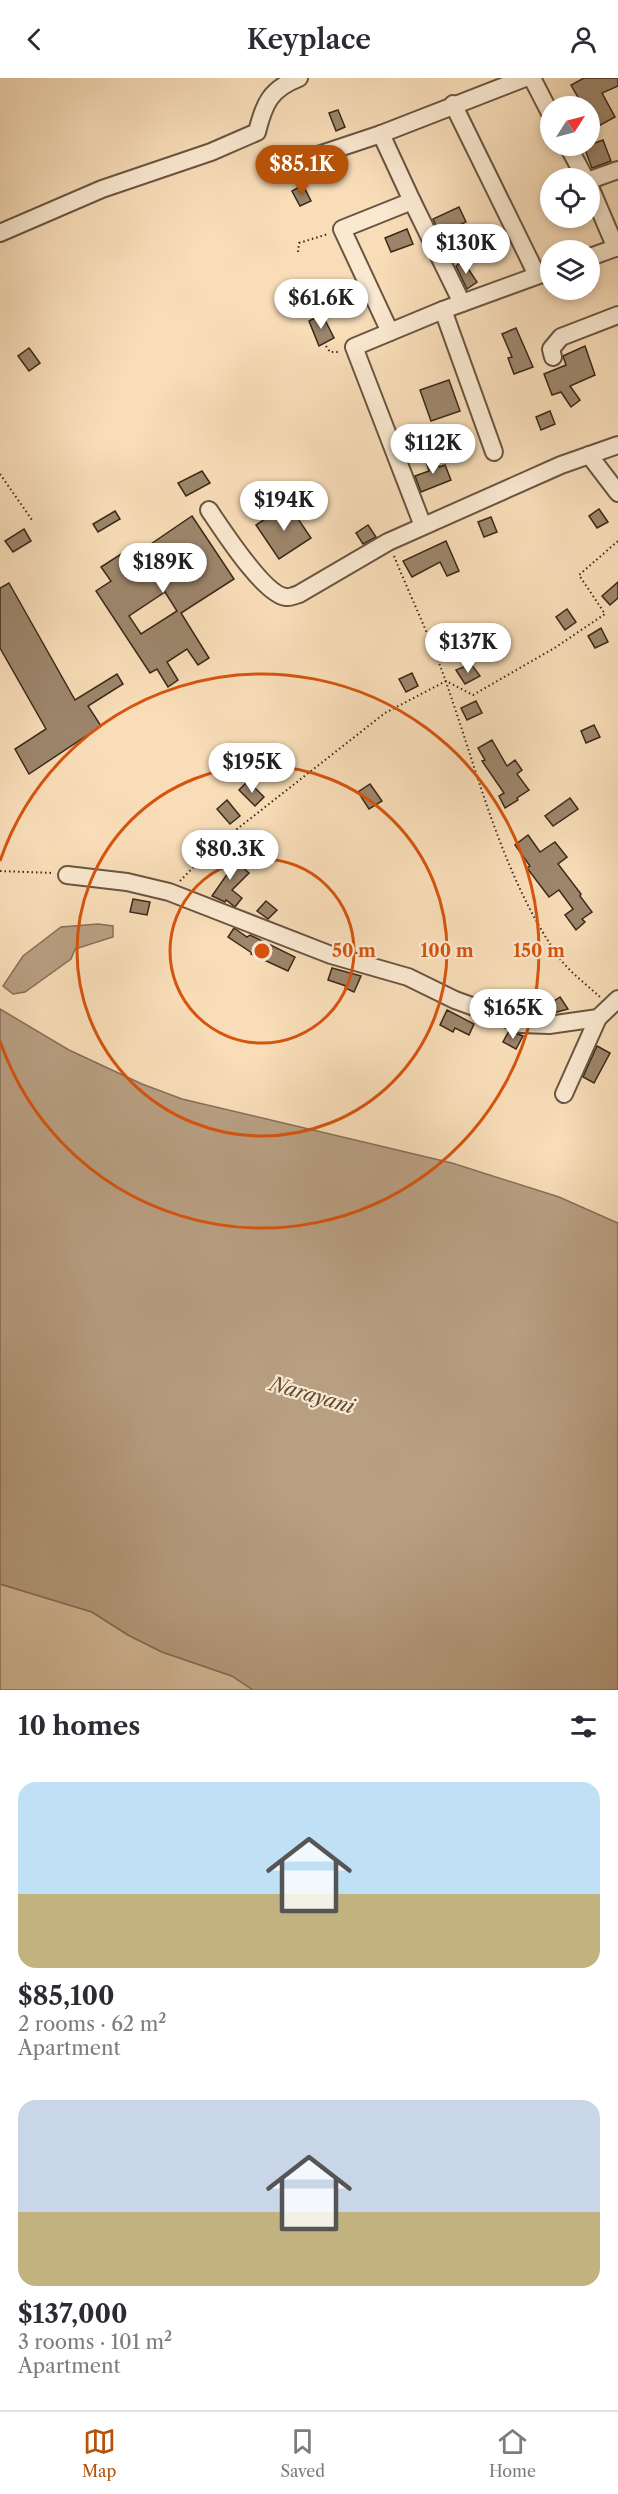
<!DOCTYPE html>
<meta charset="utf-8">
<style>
:root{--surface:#fff;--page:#f7f7f7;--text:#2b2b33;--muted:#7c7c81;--line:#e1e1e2;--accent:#b45309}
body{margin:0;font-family:"Libre Caslon Text",serif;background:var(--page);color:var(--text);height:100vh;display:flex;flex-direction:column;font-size:22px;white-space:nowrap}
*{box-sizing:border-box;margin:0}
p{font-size:20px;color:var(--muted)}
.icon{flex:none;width:33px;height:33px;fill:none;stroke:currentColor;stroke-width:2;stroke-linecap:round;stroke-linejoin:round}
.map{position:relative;height:1612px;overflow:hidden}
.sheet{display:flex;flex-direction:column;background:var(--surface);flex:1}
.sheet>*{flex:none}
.needle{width:39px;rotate:54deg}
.fabs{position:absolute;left:540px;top:18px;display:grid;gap:12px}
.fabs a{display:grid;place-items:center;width:60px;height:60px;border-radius:50%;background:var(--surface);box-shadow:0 3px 9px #0003;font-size:30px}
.price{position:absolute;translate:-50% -51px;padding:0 14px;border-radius:21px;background:#fff;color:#222;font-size:20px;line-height:39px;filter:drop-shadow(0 2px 3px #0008)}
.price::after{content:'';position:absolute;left:50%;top:36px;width:18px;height:14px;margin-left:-9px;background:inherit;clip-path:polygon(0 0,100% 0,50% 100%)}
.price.current{background:var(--accent);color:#fff}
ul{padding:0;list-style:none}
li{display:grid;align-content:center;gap:12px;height:318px;padding:0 18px}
li span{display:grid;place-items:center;height:186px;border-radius:18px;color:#555}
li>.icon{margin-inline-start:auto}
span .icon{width:108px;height:108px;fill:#fffc;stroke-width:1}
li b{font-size:26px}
h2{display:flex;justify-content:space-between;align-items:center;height:72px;padding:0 18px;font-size:26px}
header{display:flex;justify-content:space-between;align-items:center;height:78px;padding:0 18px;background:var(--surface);font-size:27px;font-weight:600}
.menu{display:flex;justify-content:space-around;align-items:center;height:84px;border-top:2px solid var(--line);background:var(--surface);font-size:16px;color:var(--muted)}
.menu a{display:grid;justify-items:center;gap:3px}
.menu .current{color:var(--accent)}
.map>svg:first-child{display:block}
</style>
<header><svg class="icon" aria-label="back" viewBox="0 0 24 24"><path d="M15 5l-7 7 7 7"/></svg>Keyplace<svg class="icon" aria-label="person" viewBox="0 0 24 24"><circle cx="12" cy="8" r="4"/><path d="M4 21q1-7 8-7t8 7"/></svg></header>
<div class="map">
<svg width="618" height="1612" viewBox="0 0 618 1612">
<rect width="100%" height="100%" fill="#f8ddb8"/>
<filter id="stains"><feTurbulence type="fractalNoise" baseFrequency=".00333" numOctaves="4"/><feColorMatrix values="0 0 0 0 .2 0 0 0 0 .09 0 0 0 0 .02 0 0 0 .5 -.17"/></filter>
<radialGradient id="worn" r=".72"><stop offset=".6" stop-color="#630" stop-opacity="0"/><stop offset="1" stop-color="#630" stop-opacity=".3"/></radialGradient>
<polygon fill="#d8be9d" stroke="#8a735b" stroke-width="1.5" points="0,1506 92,1534 128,1557 162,1574 232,1598 253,1612 0,1612"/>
<g fill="#b89f82" stroke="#866f58" stroke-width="1.5">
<polygon points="98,846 113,848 113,859 75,871 71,881 25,914 13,916 3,908 23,878 61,849"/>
<polygon points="0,931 69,972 142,1006 182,1021 452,1085 559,1119 618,1145 618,1612 253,1612 232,1598 162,1574 128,1557 92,1534 0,1506"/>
</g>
<g fill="#9d866c" stroke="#3b2819" stroke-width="1.5" fill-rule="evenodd">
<polygon points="584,0 618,0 618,8 602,15 615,39 595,50 590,40 590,28 583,28 571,7"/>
<polygon points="338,32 345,49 336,53 329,35"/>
<polygon points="603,62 611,83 592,90 584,69"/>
<polygon points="303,107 311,123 300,128 292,113"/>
<polygon points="459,129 466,144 440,156 433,141"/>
<polygon points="407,151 413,166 391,174 385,160"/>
<polygon points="463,183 477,204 467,211 456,188"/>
<polygon points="322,236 334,260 319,268 309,243"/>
<polygon points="516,250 533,289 514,296 508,280 512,279 502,256"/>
<polygon points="585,268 595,297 570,308 580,322 571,329 561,314 552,317 544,296 566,287 563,278"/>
<polygon points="29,270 40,285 29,293 18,278"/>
<polygon points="449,302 460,333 431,343 420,312"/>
<polygon points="550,333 555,346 541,352 536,339"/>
<polygon points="435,378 439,389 445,387 451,402 421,414 415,398 429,393 425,381"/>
<polygon points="202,393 210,405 186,418 178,405"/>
<polygon points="288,426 311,460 279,481 256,447"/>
<polygon points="599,431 608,444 597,450 589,438"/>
<polygon points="115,433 120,441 98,454 93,446"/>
<path d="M192,438l42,63 -53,34 28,45 -11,7 -11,-16 -20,13 11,18 -10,7 -11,-18 -7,4 -54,-82 15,-10 -10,-14 34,-22 4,7zM165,514l12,19 -36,23 -12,-18z"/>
<polygon points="491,439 497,454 484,459 478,444"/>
<polygon points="368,447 376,459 363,466 356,455"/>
<polygon points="24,451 31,463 13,474 5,463"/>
<polygon points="446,463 459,493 447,498 440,484 412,499 403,483"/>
<polygon points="618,504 618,520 610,527 602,518"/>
<polygon points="9,505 75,622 117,596 123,606 88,628 101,648 29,696 15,671 46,651 0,570 0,510"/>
<polygon points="567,531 576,544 565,552 556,539"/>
<polygon points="601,550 608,564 595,570 588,558"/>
<polygon points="471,586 480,598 465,606 456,592"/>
<polygon points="412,595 418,608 406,614 399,601"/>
<polygon points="476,623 482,635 467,642 461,630"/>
<polygon points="594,647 600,659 586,665 581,653"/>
<polygon points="492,662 507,688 515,682 522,692 517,696 529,712 517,720 518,722 505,730 499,718 504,715 482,683 485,682 478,670"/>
<polygon points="248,703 264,719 255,728 239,712"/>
<polygon points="370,706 382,723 369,731 358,714"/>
<polygon points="570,720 578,731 553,748 545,738"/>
<polygon points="227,722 240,738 230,746 217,731"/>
<polygon points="528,757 540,774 555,764 567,779 558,786 581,816 580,818 592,834 582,841 585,844 576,852 565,837 573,831 559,812 549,819 527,790 530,788 515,767"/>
<polygon points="227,776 249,795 232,812 242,820 235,829 226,822 225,824 212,818 228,795 218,787"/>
<polygon points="133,821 150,824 147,837 130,834"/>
<polygon points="266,823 277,832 268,841 257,833"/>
<polygon points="234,850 247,859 250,857 295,879 288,893 251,876 252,875 228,859"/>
<polygon points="332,890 361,898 354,914 345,910 346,908 328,902"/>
<polygon points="560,919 568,931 550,936 545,929"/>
<polygon points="447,932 474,946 469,957 455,950 453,954 440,947"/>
<polygon points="509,953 523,958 516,971 503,964"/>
<polygon points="597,968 610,975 594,1005 583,999"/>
</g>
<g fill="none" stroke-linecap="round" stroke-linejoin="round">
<g stroke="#6a5541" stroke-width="20">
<g id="minor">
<polyline points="532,0 550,35"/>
<polyline points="453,26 537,197"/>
<polyline points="568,68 585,100"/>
<polyline points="300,83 381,56"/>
<polyline points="590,102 618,92"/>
<polyline points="590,109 616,170"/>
<polyline points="412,123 462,225"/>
<path d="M0,155l102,-44 109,-37 46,-20c7,-28 13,-43 42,-54"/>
<polyline points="590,179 618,169"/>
<polyline points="443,232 494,374"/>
<polyline points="390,254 342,151 412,123 381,56 525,0"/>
<polyline points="553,279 551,271 561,259 618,237"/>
<polyline points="589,377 618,415"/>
<path d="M209,432c13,19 55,85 77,87 3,1 10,-2 13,-3l89,-52 173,-77 57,-20"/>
<polyline points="423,448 354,269 443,232 550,193"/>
<polyline points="67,797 127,804 169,814 331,877 408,899 455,922 521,946 549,947 598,940 618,921"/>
<polyline points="564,1016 598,940"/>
</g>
</g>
<g stroke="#3b2819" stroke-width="2" stroke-dasharray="1.5 3" stroke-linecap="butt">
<polyline points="298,174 299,165 328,156"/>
<polyline points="326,268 330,274 340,274"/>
<polyline points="0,396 32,442"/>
<path d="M394,478c17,42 37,83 52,126 33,94 56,194 114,277 11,14 27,26 40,38"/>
<polyline points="0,793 53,795"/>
<polyline points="180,803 209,773 385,635 446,603 473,617 556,569 605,536 579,497 618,463"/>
</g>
<use href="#minor" stroke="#fae9d1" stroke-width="16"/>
</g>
<g fill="none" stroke="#d7540d" stroke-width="3">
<circle cx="262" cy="873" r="92"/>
<circle cx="262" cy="873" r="185"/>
<path d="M0 783A277 277 0 1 1 0 963"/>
</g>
<g text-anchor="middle" stroke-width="4.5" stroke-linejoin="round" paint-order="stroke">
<g font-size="20" font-style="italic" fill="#604c38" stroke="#fae9d1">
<text transform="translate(312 1317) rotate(16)" y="7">Narayani</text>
</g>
</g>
<circle cx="262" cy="873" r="9" fill="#d7540d" stroke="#fae9d1" stroke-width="3"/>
<g font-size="18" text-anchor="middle" font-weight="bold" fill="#d7540d" stroke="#fae9d1" stroke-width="4.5" stroke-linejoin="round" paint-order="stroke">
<text x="354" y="879">50 m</text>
<text x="447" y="879">100 m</text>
<text x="539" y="879">150 m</text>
</g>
<rect width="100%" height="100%" filter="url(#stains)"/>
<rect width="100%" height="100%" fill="url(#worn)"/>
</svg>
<div class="fabs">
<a><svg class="needle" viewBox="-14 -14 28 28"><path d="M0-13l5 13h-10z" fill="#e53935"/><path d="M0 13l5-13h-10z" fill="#7c7c81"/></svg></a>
<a><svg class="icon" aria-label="locate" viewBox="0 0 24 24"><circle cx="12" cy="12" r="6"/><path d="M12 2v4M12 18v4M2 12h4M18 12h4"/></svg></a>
<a><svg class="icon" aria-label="layers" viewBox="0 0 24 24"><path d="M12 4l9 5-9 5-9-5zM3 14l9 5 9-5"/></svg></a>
</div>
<b class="price current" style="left:302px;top:118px">$85.1K</b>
<b class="price" style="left:466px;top:197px">$130K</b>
<b class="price" style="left:321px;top:252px">$61.6K</b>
<b class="price" style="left:433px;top:397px">$112K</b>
<b class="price" style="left:284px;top:454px">$194K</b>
<b class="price" style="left:163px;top:516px">$189K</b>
<b class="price" style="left:468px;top:596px">$137K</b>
<b class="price" style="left:252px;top:716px">$195K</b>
<b class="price" style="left:230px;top:803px">$80.3K</b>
<b class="price" style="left:513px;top:962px">$165K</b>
</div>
<section class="sheet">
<h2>10 homes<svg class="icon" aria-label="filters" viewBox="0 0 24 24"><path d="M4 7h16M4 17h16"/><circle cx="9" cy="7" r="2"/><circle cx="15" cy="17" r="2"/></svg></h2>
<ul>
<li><span style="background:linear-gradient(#bfe0f5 60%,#c2b280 0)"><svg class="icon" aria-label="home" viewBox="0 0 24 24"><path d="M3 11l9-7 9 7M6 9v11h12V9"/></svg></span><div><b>$85,100</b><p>2 rooms · 62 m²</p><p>Apartment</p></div></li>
<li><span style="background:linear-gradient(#c9d6e8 60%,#c2b280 0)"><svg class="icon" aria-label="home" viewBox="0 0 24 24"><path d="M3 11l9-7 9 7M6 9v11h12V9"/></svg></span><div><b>$137,000</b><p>3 rooms · 101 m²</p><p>Apartment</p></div></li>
</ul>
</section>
<nav class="menu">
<a class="current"><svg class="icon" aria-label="map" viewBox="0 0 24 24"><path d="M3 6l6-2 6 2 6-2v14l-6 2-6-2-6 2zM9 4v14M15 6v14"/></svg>Map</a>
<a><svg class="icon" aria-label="saved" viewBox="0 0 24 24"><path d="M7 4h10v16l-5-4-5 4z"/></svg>Saved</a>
<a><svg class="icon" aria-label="home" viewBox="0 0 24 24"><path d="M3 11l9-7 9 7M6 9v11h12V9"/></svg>Home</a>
</nav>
